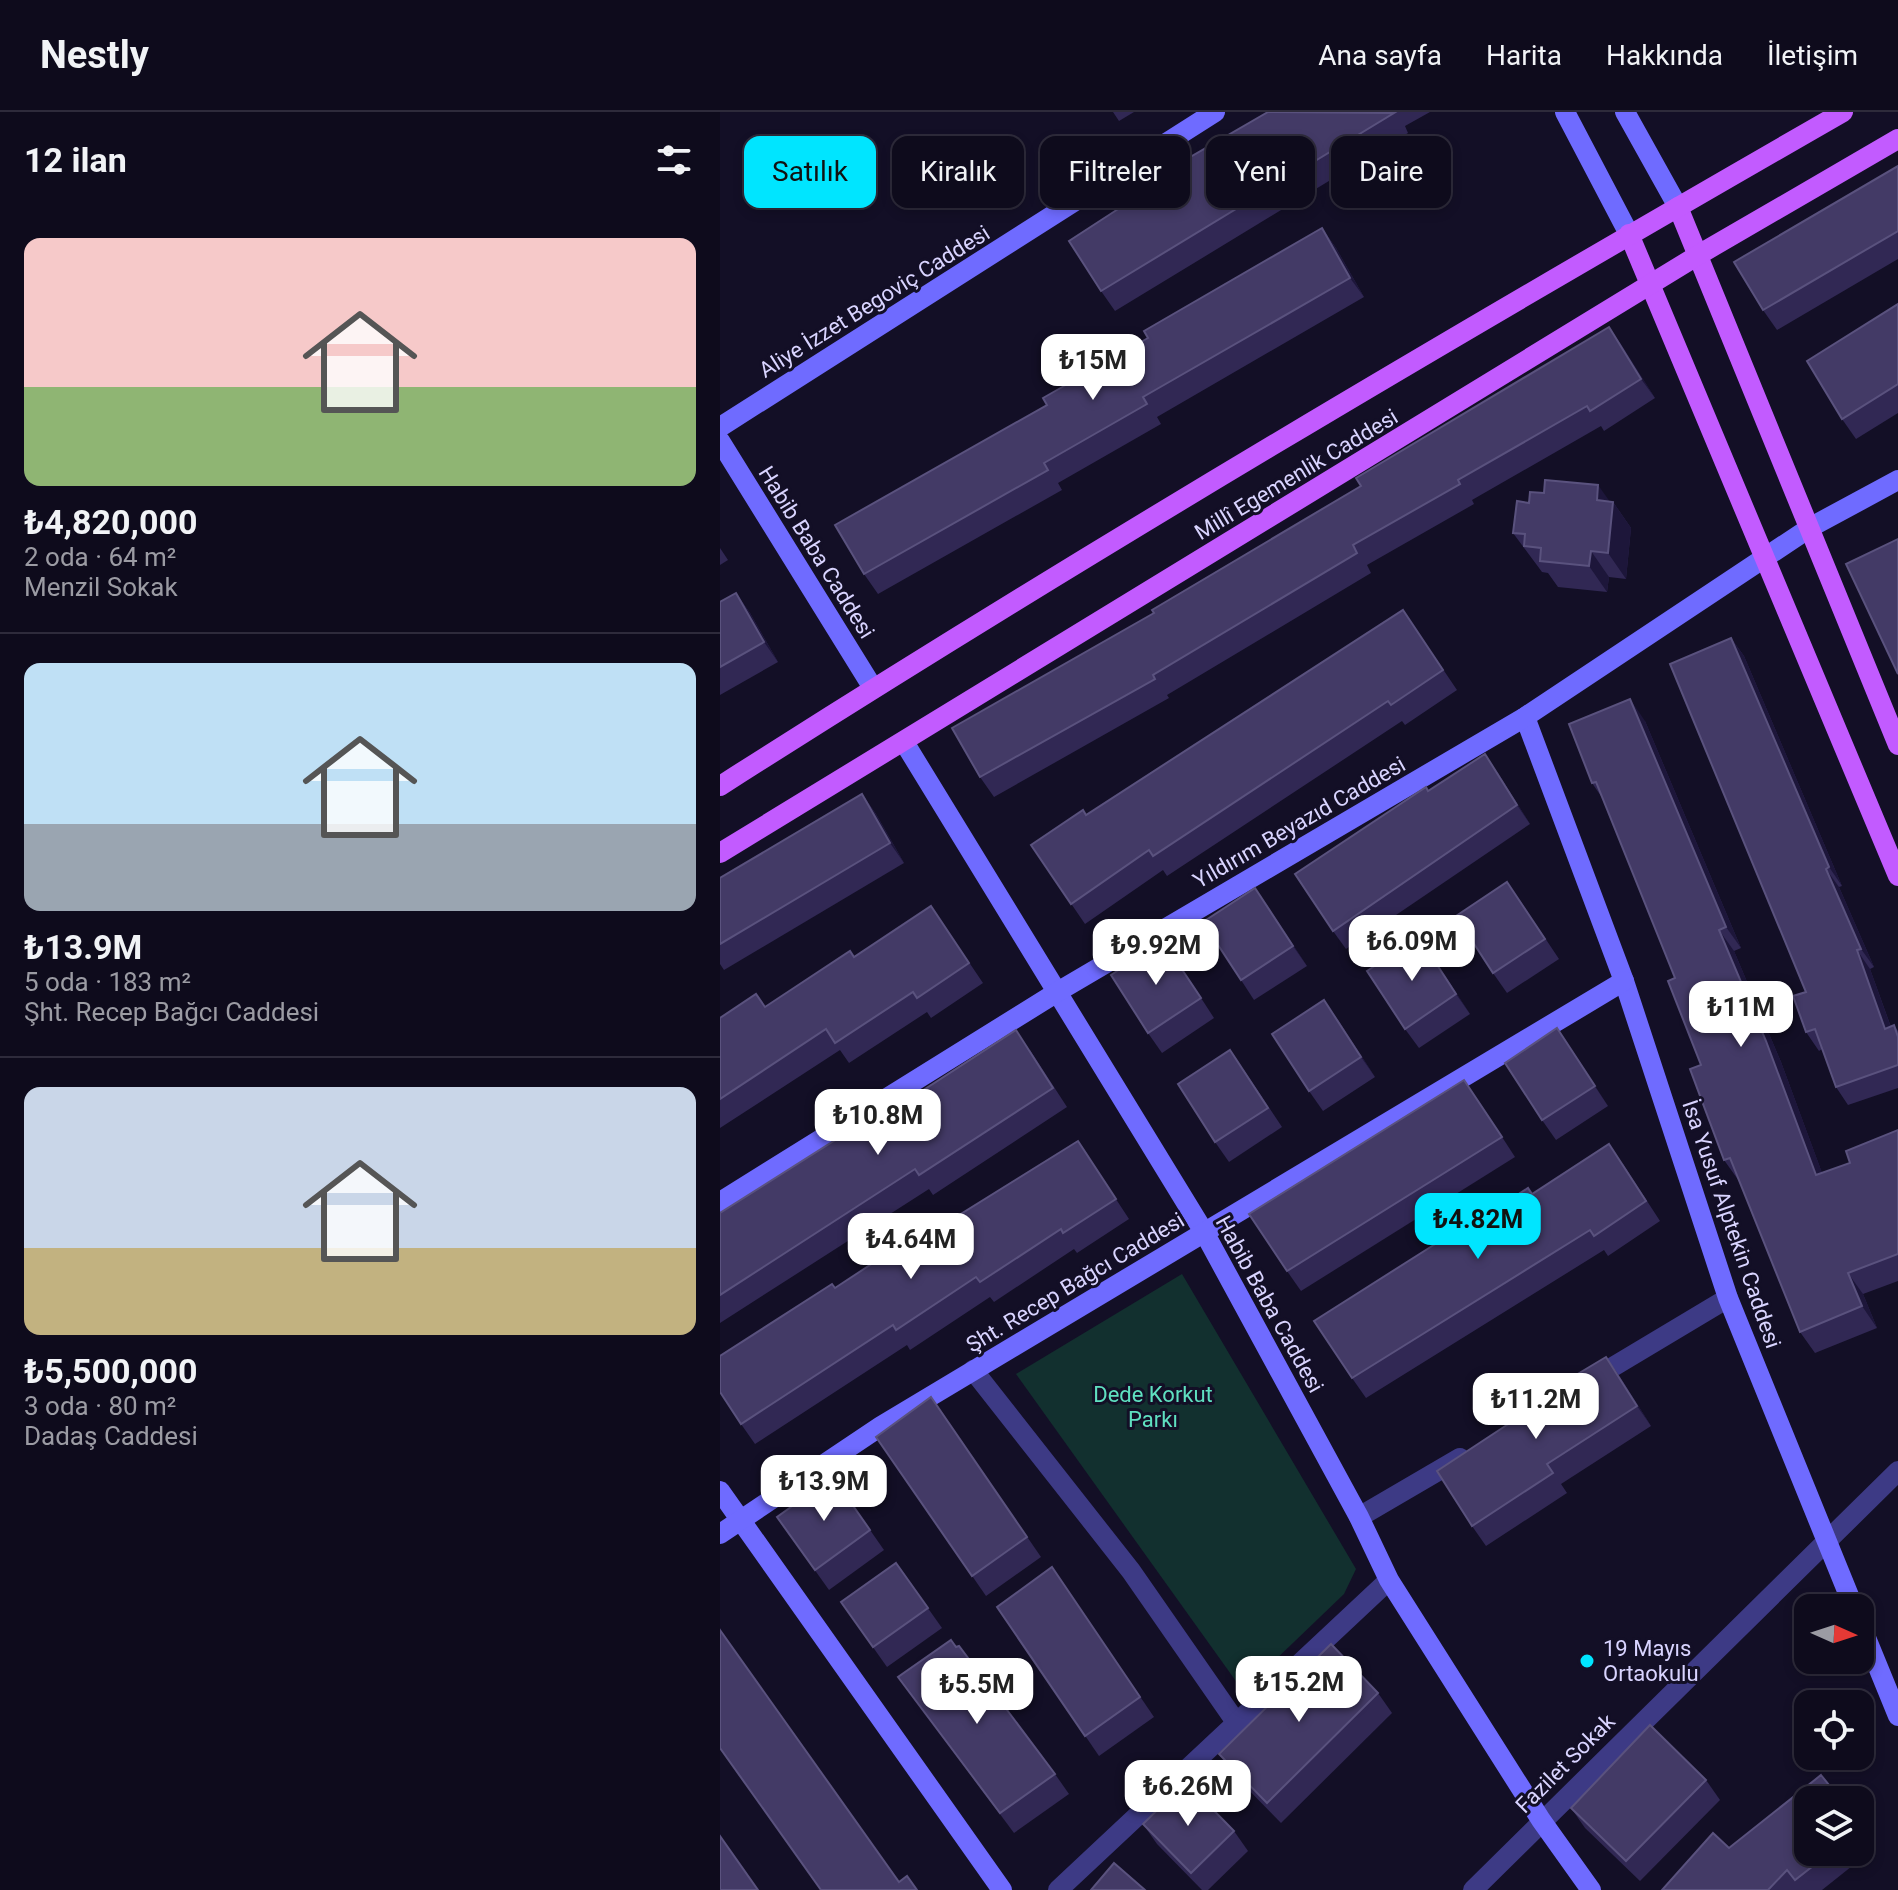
<!DOCTYPE html>
<html lang="tr">
<meta charset="utf-8">
<style>
:root{--surface:#0e0b1c;--page:#1c1929;--text:#f1f3f6;--muted:#9b9ba3;--line:#2e2b3b;--accent:#00e5ff}
body{margin:0;font-family:Roboto,sans-serif;background:var(--page);color:var(--text);height:100vh;display:flex;flex-direction:column;font-size:30px;white-space:nowrap}
*{box-sizing:border-box;margin:0}
p{font-size:26px;color:var(--muted)}
.icon{flex:none;width:44px;height:44px;fill:none;stroke:currentColor;stroke-width:2;stroke-linecap:round;stroke-linejoin:round}
.map{position:relative;flex:1;overflow:hidden}
.side{display:flex;flex-direction:column;background:var(--surface);width:720px}
.side>*{flex:none}
.hud{position:absolute;left:24px;top:24px;width:760px;height:72px;display:flex;gap:16px}
.needle{width:52px;rotate:93deg}
.buttons{position:absolute;left:1074px;top:1482px;display:grid;gap:16px}
.buttons a{display:grid;place-items:center;width:80px;height:80px;border-radius:16px;background:var(--surface);box-shadow:0 4px 12px #0003,0 0 0 2px var(--line);font-size:40px}
.price{position:absolute;translate:-50% -68px;padding:0 18px;border-radius:16px;background:#fff;color:#222;font-size:26px;line-height:52px;filter:drop-shadow(0 2px 4px #0008)}
.price::after{content:'';position:absolute;left:50%;top:48px;width:24px;height:18px;margin-left:-12px;background:inherit;clip-path:polygon(0 0,100% 0,50% 100%)}
.price.current{background:var(--accent);color:#111}
ul{padding:0;list-style:none}
li{display:grid;align-content:center;gap:16px;height:424px;padding:0 24px}
li+li{border-top:2px solid var(--line)}
li span{display:grid;place-items:center;height:248px;border-radius:16px;color:#555}
li>.icon{margin-inline-start:auto}
span .icon{width:144px;height:144px;fill:#fffc;stroke-width:1}
li b{font-size:34px}
h2{display:flex;justify-content:space-between;align-items:center;height:96px;padding:0 24px;font-size:34px}
.chip{padding:0 28px;border-radius:16px;background:var(--surface);box-shadow:0 4px 12px #0003,0 0 0 2px var(--line);font-size:28px;line-height:72px}
.chip.current{background:var(--accent);color:#111}
header{display:flex;align-items:center;gap:48px;box-sizing:border-box;height:112px;padding:0 40px;background:var(--surface);border-bottom:2px solid var(--line)}
header strong{font-size:38px}
nav{display:flex;gap:44px;margin-inline-start:auto;font-size:28px}
main{display:flex;flex:1;min-height:0}
.map>svg:first-child{display:block}
</style>
<header>
<strong>Nestly</strong>
<nav><a>Ana sayfa</a><a>Harita</a><a>Hakkında</a><a>İletişim</a></nav>
</header>
<main>
<section class="side">
<h2>12 ilan<svg class="icon" aria-label="filters" viewBox="0 0 24 24"><path d="M4 7h16M4 17h16"/><circle cx="9" cy="7" r="2"/><circle cx="15" cy="17" r="2"/></svg></h2>
<ul>
<li><span style="background:linear-gradient(#f6c9c9 60%,#8fb573 0)"><svg class="icon" aria-label="home" viewBox="0 0 24 24"><path d="M3 11l9-7 9 7M6 9v11h12V9"/></svg></span><div><b>₺4,820,000</b><p>2 oda · 64 m²</p><p>Menzil Sokak</p></div></li>
<li><span style="background:linear-gradient(#bfe0f5 65%,#9aa5b1 0)"><svg class="icon" aria-label="home" viewBox="0 0 24 24"><path d="M3 11l9-7 9 7M6 9v11h12V9"/></svg></span><div><b>₺13.9M</b><p>5 oda · 183 m²</p><p>Şht. Recep Bağcı Caddesi</p></div></li>
<li><span style="background:linear-gradient(#c9d6e8 65%,#c2b280 0)"><svg class="icon" aria-label="home" viewBox="0 0 24 24"><path d="M3 11l9-7 9 7M6 9v11h12V9"/></svg></span><div><b>₺5,500,000</b><p>3 oda · 80 m²</p><p>Dadaş Caddesi</p></div></li>
</ul>
</section>
<div class="map">
<svg width="1178" height="1778" viewBox="0 0 1178 1778">
<rect width="100%" height="100%" fill="#130f26"/>
<polygon fill="#12302f" points="462,1162 636,1457 624,1482 523,1579 296,1262"/>
<g fill="none" stroke-linecap="round" stroke-linejoin="round">
<g stroke="#3d3a85" stroke-width="20">
<polyline points="253,1258 411,1459 518,1613"/>
<polyline points="871,1268 1008,1186"/>
<polyline points="639,1405 740,1346"/>
<polyline points="338,1778 669,1468"/>
<polyline points="753,1778 1178,1359"/>
</g>
<g stroke="#6f6bff" stroke-width="20">
<polyline points="845,0 909,122"/>
<polyline points="905,0 958,95"/>
<polyline points="0,315 495,0"/>
<polyline points="0,329 153,576"/>
<polyline points="805,605 904,869 1008,1186 1134,1496"/>
<polyline points="184,630 484,1120 639,1405 669,1468 821,1708 871,1778"/>
<polyline points="0,1090 339,879 805,605 1091,415 1178,368"/>
<polyline points="0,1379 282,1778"/>
<polyline points="0,1422 161,1314 904,869"/>
<polyline points="1140,1511 1178,1604"/>
</g>
<g stroke="#c25bff" stroke-width="20">
<polyline points="958,95 1178,633"/>
<polyline points="909,122 1178,764"/>
<path d="M0,674c368,-235 745,-457 1123,-674"/>
<polyline points="0,741 980,142 1178,27"/>
</g>
</g>
<g fill="#312854">
<polygon points="393,0 414,0 399,9"/>
<polygon points="548,0 710,0 685,14 688,21 395,199 381,179"/>
<polygon points="1178,54 1178,147 1057,218 1043,198"/>
<polygon points="602,116 616,136 644,185 437,305 441,312 338,371 342,378 158,482 144,462 327,293 428,226"/>
<polygon points="1178,192 1178,301 1136,327 1122,307"/>
<polygon points="889,215 935,286 884,319 881,314 752,388 754,392 647,453 651,461 447,583 449,586 274,685 260,665 434,501 641,374"/>
<polygon points="893,390 911,416 906,467 889,465 887,480 838,475 828,461 822,460 793,421 809,391"/>
<polygon points="0,436 8,448 0,453"/>
<polygon points="16,481 30,501 58,550 0,583 0,490"/>
<polygon points="683,498 737,578 685,613 682,609 447,764 443,758 365,812 311,733 366,703"/>
<polygon points="1011,526 1024,544 1122,774 1119,775 1154,855 1150,857 1171,915 1174,913 1178,919 1178,976 1128,993 1116,975 1102,937 1099,939 1086,920 1086,880"/>
<polygon points="925,609 1021,836 1014,839 1061,950 1102,1061 1130,1051 1178,1018 1178,1169 1143,1182 1157,1216 1095,1241 1080,1220 1020,1069 1019,1069 1004,1048 981,953 955,866 883,687 872,671"/>
<polygon points="778,661 810,712 626,837 613,819 708,679"/>
<polygon points="142,682 156,702 184,751 4,858 0,852 0,766"/>
<polygon points="535,776 587,854 534,888 521,868"/>
<polygon points="801,790 839,847 787,881 773,861"/>
<polygon points="211,794 263,871 211,906 207,900 129,951 120,938 0,1016 0,906 45,895 134,845"/>
<polygon points="699,825 750,902 699,936 685,917"/>
<polygon points="457,849 494,906 442,941 428,921"/>
<polygon points="618,908 655,965 603,999 589,979"/>
<polygon points="837,916 888,994 836,1028 822,1008"/>
<polygon points="310,938 347,995 213,1083 209,1077 0,1211 0,1101 132,1025"/>
<polygon points="524,958 562,1015 509,1050 495,1030"/>
<polygon points="758,988 795,1045 581,1179 567,1159"/>
<polygon points="358,1029 409,1107 357,1141 354,1137 274,1190 270,1185 190,1238 187,1233 35,1332 21,1312 115,1176 194,1131"/>
<polygon points="903,1052 940,1109 888,1144 884,1138 646,1286 632,1266 733,1125 812,1082"/>
<polygon points="900,1265 931,1314 841,1372 847,1381 766,1434 752,1414"/>
<polygon points="211,1285 321,1445 266,1484 156,1325"/>
<polygon points="113,1365 164,1438 109,1478 57,1405"/>
<polygon points="176,1451 222,1516 167,1555 121,1490"/>
<polygon points="332,1455 434,1605 379,1644 277,1495"/>
<polygon points="178,1565 335,1662 349,1682 294,1721"/>
<polygon points="658,1581 672,1601 561,1711 513,1662 499,1642"/>
<polygon points="986,1668 1000,1688 920,1769 865,1716 851,1696"/>
<polygon points="423,1712 514,1719 528,1739 488,1778 482,1778 437,1732"/>
<polygon points="1140,1713 1156,1735 1102,1778 942,1778 1009,1736 1088,1740 1140,1740"/>
</g>
<g fill="#1d163a">
<polygon points="602,116 616,136 644,185 630,166"/>
<polygon points="889,215 903,235 935,286 921,267"/>
<polygon points="878,373 893,394 893,390 911,416 906,467 888,441 877,388"/>
<polygon points="871,439 889,465 887,480 869,454"/>
<polygon points="16,481 30,501 58,550 44,530"/>
<polygon points="1011,526 1024,544 1122,774 1109,755"/>
<polygon points="910,587 925,609 1021,836 1006,815"/>
<polygon points="765,642 778,661 810,712 797,693"/>
<polygon points="142,682 156,702 184,751 170,731"/>
<polygon points="1106,757 1119,775 1154,855 1141,837"/>
<polygon points="535,776 549,796 587,854 573,834"/>
<polygon points="999,818 1014,839 1061,950 1111,1085 1096,1063"/>
<polygon points="699,825 713,845 750,902 736,882"/>
<polygon points="1137,838 1150,857 1178,935 1165,917"/>
<polygon points="604,888 618,908 655,965 641,945"/>
<polygon points="837,916 851,936 888,994 875,974"/>
<polygon points="1128,1161 1143,1182 1157,1216 1142,1194"/>
<polygon points="886,1245 900,1265 931,1314 917,1294"/>
</g>
<g fill="#433a66" stroke="#5a527e" stroke-width="2">
<polygon points="548,0 674,1 381,179 349,129 432,75 429,69"/>
<polygon points="1178,54 1178,119 1043,198 1014,150"/>
<polygon points="602,116 630,166 423,285 427,292 324,351 328,358 144,462 115,413 327,293 323,286 428,226 424,219"/>
<polygon points="1178,192 1178,272 1122,307 1087,249"/>
<polygon points="889,215 921,267 870,299 867,294 738,368 740,372 633,433 637,441 433,563 435,567 260,665 232,616 434,501 432,498 641,374 636,366"/>
<polygon points="825,368 878,373 877,388 893,390 888,441 871,439 869,454 820,449 821,436 804,434 805,422 793,421 797,389 809,391 810,380 824,381"/>
<polygon points="1178,427 1178,562 1126,452"/>
<polygon points="16,481 44,530 0,555 0,490"/>
<polygon points="683,498 723,558 671,593 668,589 433,744 429,738 351,792 311,733 363,698 366,703"/>
<polygon points="1011,526 1109,755 1106,757 1141,837 1137,838 1165,917 1174,913 1178,925 1178,953 1116,975 1095,917 1086,920 1073,884 1086,880 950,552"/>
<polygon points="910,587 1006,815 999,818 1046,929 1096,1063 1130,1051 1126,1039 1178,1018 1178,1142 1128,1161 1142,1194 1080,1220 1010,1046 1004,1048 970,957 981,953 948,869 955,866 876,670 872,671 849,612"/>
<polygon points="765,642 797,693 613,819 575,762 706,675 708,679"/>
<polygon points="142,682 170,731 0,832 0,766"/>
<polygon points="787,770 825,827 773,861 736,804"/>
<polygon points="535,776 573,834 521,868 483,810"/>
<polygon points="211,794 249,851 197,886 193,880 115,931 106,917 0,987 0,906 36,882 45,895 130,839 134,845"/>
<polygon points="699,825 736,882 685,917 647,859"/>
<polygon points="443,829 481,886 428,921 391,863"/>
<polygon points="604,888 641,945 589,979 552,922"/>
<polygon points="837,916 875,974 822,1008 785,951"/>
<polygon points="296,918 333,976 199,1063 195,1057 0,1183 0,1101 128,1020 131,1025"/>
<polygon points="510,938 548,996 495,1030 458,972"/>
<polygon points="744,968 782,1025 567,1159 529,1102"/>
<polygon points="358,1029 396,1087 343,1121 341,1117 260,1170 256,1165 176,1218 173,1213 21,1312 0,1280 0,1244 112,1172 115,1176 191,1126 194,1131"/>
<polygon points="889,1032 926,1089 874,1124 870,1118 632,1266 594,1209 731,1122 733,1125 808,1076 812,1082"/>
<polygon points="886,1245 917,1294 827,1352 833,1361 752,1414 717,1359 805,1301 801,1296"/>
<polygon points="211,1285 307,1425 252,1464 156,1325"/>
<polygon points="113,1365 150,1418 95,1458 57,1405"/>
<polygon points="176,1451 208,1496 153,1535 121,1490"/>
<polygon points="332,1455 420,1585 365,1624 277,1495"/>
<polygon points="0,1518 179,1770 187,1764 197,1778 101,1778 0,1636"/>
<polygon points="231,1528 236,1535 239,1534 335,1662 280,1701 178,1565"/>
<polygon points="611,1532 658,1581 547,1691 499,1642"/>
<polygon points="930,1613 986,1668 906,1749 851,1696"/>
<polygon points="1101,1663 1121,1688 1088,1688 1088,1740 1111,1740 1075,1768 1067,1758 1048,1778 942,1778 993,1721 1009,1736"/>
<polygon points="466,1670 514,1719 471,1761 423,1712"/>
<polygon points="0,1724 38,1778 0,1778"/>
<polygon points="394,1751 425,1778 371,1778"/>
</g>
<circle fill="#00e5ff" stroke="#130f26" stroke-width="3" cx="867" cy="1549" r="8"/>
<g text-anchor="middle" stroke-width="6" stroke-linejoin="round" paint-order="stroke">
<g font-size="22" fill="#d9d4ff" stroke="#130f26">
<text transform="translate(154 189) rotate(-32)" y="8">Aliye İzzet Begoviç Caddesi</text>
<text transform="translate(576 362) rotate(-31)" y="8">Millî Egemenlik Caddesi</text>
<text transform="translate(97 440) rotate(58)" y="8">Habib Baba Caddesi</text>
<text transform="translate(579 710) rotate(-30)" y="8">Yıldırım Beyazıd Caddesi</text>
<text transform="translate(1012 1112) rotate(71)" y="8">İsa Yusuf Alptekin Caddesi</text>
<text transform="translate(355 1170) rotate(-31)" y="8">Şht. Recep Bağcı Caddesi</text>
<text transform="translate(550 1192) rotate(61)" y="8">Habib Baba Caddesi</text>
<text transform="translate(845 1651) rotate(-45)" y="8">Fazilet Sokak</text>
</g>
<g font-size="22" fill="#5fe0c0" stroke="#130f26">
<text x="433" y="1290">Dede Korkut<tspan x="433" dy="25">Parkı</tspan></text>
</g>
<g font-size="22" fill="#d9d4ff" stroke="#130f26" text-anchor="start">
<text x="883" y="1544">19 Mayıs<tspan x="883" dy="25">Ortaokulu</tspan></text>
</g>
</g>
</svg>
<div class="buttons">
<a><svg class="needle" viewBox="-14 -14 28 28"><path d="M0-13l5 13h-10z" fill="#e53935"/><path d="M0 13l5-13h-10z" fill="#9b9ba3"/></svg></a>
<a><svg class="icon" aria-label="locate" viewBox="0 0 24 24"><circle cx="12" cy="12" r="6"/><path d="M12 2v4M12 18v4M2 12h4M18 12h4"/></svg></a>
<a><svg class="icon" aria-label="layers" viewBox="0 0 24 24"><path d="M12 4l9 5-9 5-9-5zM3 14l9 5 9-5"/></svg></a>
</div>
<b class="price" style="left:373px;top:290px">₺15M</b>
<b class="price" style="left:692px;top:871px">₺6.09M</b>
<b class="price" style="left:436px;top:875px">₺9.92M</b>
<b class="price" style="left:1021px;top:937px">₺11M</b>
<b class="price" style="left:158px;top:1045px">₺10.8M</b>
<b class="price current" style="left:758px;top:1149px">₺4.82M</b>
<b class="price" style="left:191px;top:1169px">₺4.64M</b>
<b class="price" style="left:816px;top:1329px">₺11.2M</b>
<b class="price" style="left:104px;top:1411px">₺13.9M</b>
<b class="price" style="left:579px;top:1612px">₺15.2M</b>
<b class="price" style="left:257px;top:1614px">₺5.5M</b>
<b class="price" style="left:468px;top:1716px">₺6.26M</b>
<div class="hud">
<a class="chip current">Satılık</a>
<a class="chip">Kiralık</a>
<a class="chip">Filtreler</a>
<a class="chip">Yeni</a>
<a class="chip">Daire</a>
</div>
</div>
</main>
